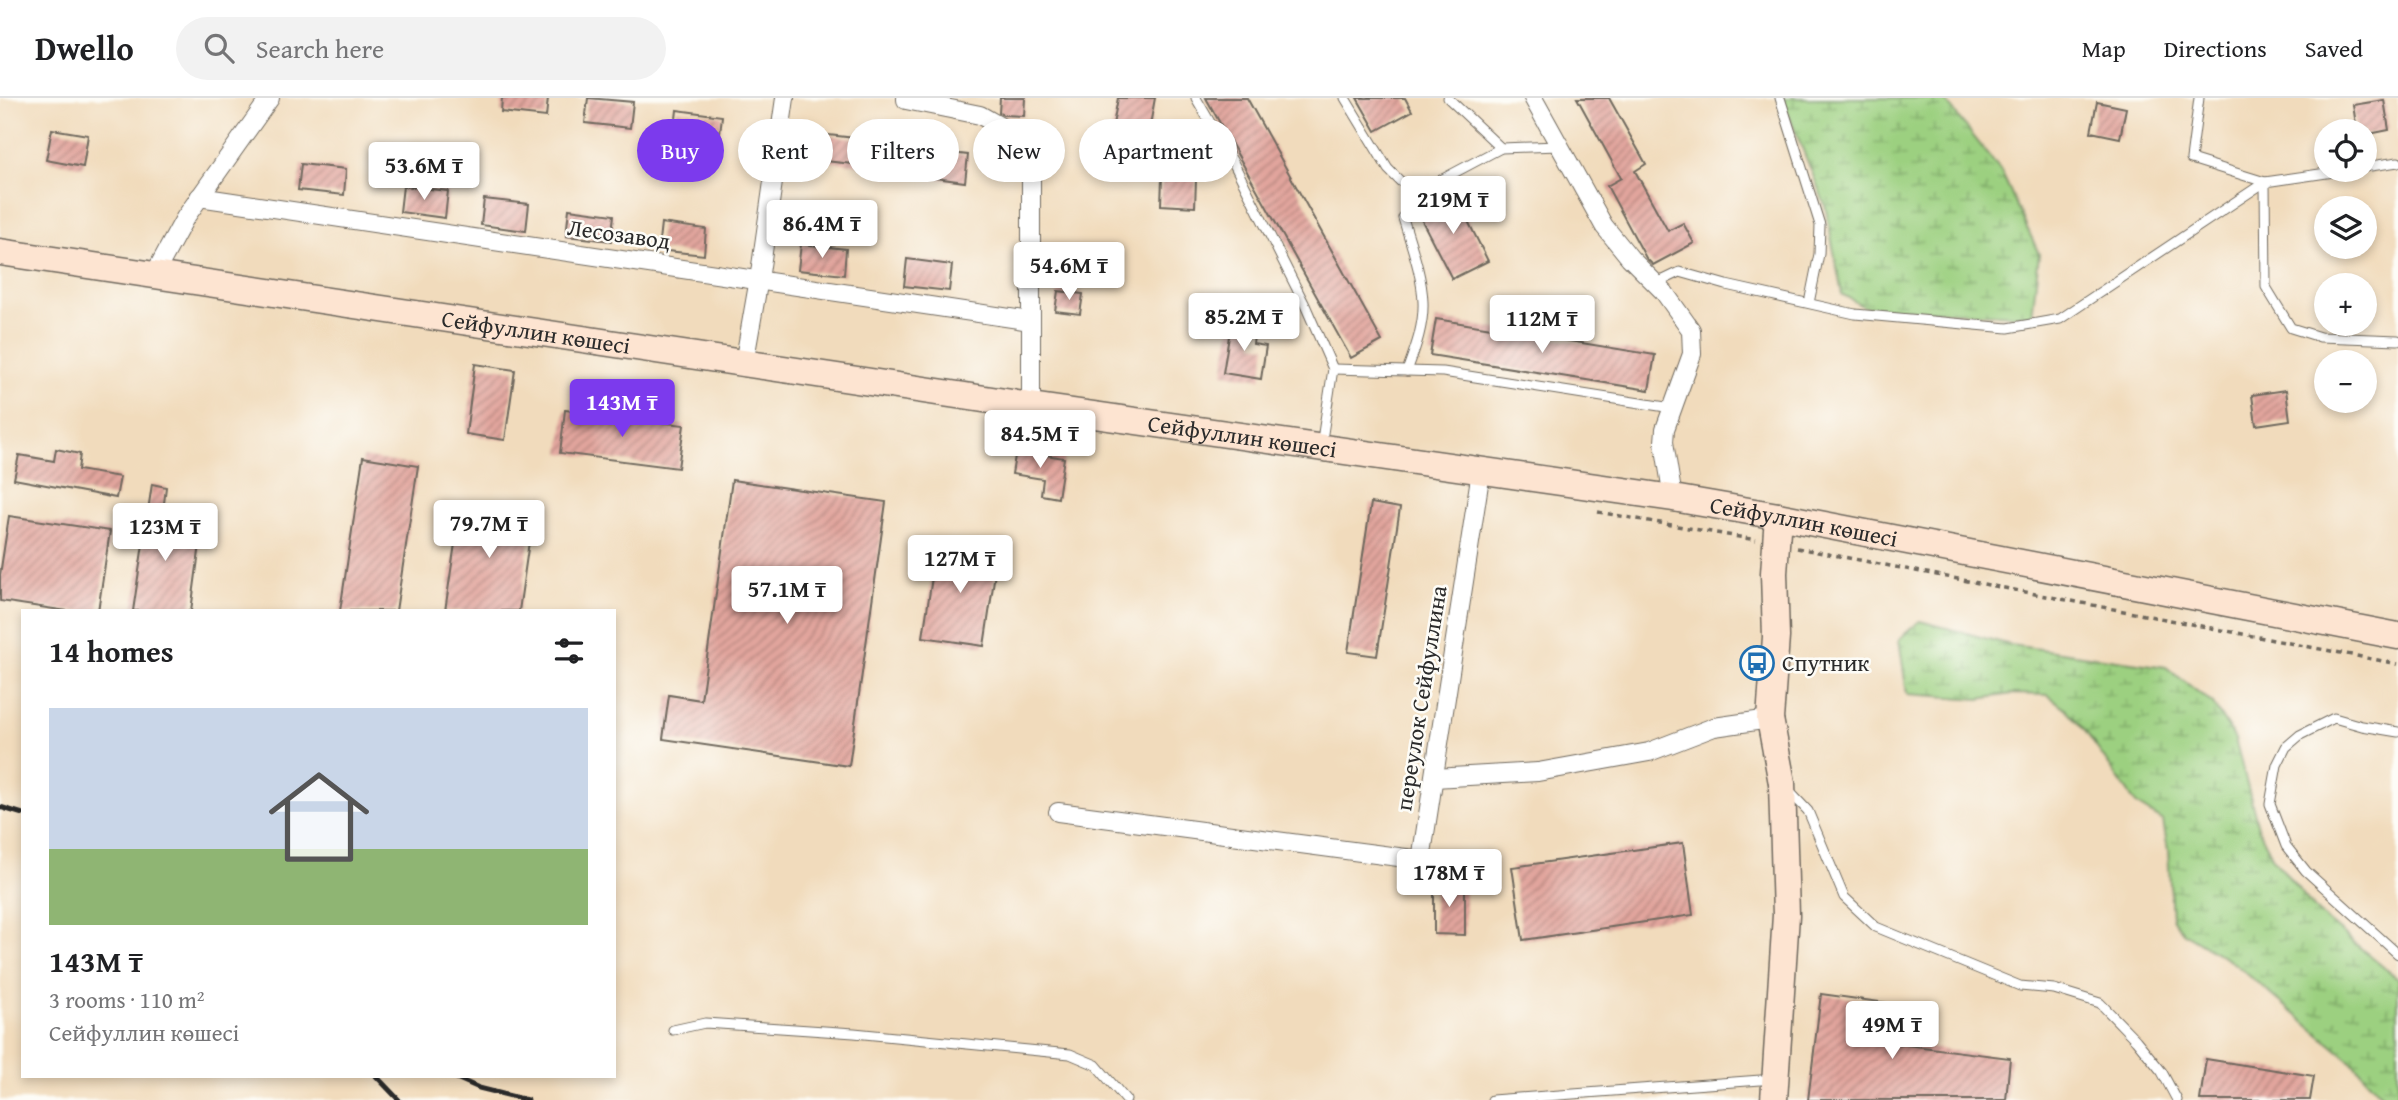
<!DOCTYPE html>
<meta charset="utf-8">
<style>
:root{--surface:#fff;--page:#f2f2f2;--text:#202124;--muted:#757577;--line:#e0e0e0;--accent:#7c3aed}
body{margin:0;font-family:"Gentium Book Plus",serif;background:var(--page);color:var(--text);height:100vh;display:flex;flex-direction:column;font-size:26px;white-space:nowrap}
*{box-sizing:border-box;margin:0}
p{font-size:23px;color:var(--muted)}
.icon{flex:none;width:38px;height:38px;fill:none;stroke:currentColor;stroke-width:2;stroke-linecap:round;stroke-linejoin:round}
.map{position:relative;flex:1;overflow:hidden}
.details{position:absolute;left:21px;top:511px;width:595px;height:469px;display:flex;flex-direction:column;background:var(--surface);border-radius:0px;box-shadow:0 4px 10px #0003}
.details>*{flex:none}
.top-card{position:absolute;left:637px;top:21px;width:665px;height:63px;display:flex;gap:14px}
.tools{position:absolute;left:2314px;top:21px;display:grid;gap:14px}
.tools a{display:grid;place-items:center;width:63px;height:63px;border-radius:50%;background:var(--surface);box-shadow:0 4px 10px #0003;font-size:35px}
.price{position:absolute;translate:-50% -60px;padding:0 16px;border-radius:7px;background:#fff;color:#222;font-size:23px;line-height:46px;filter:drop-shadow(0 2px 4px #0008)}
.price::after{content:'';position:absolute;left:50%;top:42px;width:21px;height:16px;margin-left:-10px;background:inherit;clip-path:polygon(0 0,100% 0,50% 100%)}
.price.active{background:var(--accent);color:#fff}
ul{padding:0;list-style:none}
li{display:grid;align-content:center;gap:14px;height:371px;padding:0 28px}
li+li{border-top:2px solid var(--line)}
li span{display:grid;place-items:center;height:217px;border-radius:0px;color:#555}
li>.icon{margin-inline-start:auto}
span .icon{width:126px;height:126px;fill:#fffc;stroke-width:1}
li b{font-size:30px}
h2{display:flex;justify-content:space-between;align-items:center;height:84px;padding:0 28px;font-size:30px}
.pill{padding:0 24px;border-radius:32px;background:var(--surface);box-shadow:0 4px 10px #0003;font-size:24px;line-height:63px}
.pill.active{background:var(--accent);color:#fff}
header{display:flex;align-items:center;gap:42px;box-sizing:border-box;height:98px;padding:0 35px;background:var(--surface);border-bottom:2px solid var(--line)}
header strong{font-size:33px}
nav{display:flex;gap:38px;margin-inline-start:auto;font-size:24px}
.search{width:490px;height:63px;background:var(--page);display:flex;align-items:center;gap:18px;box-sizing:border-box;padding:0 24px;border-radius:38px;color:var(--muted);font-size:26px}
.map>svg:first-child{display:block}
</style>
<header>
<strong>Dwello</strong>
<div class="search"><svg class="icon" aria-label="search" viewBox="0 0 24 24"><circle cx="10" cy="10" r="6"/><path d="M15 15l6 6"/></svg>Search here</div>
<nav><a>Map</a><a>Directions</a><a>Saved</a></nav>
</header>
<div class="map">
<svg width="2398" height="1002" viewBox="0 0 2398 1002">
<defs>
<pattern id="wetland-marsh" width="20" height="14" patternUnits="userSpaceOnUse" patternTransform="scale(1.75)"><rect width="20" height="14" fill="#9cd080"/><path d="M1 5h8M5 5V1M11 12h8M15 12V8" fill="none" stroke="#7fa969"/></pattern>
<pattern id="building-hatch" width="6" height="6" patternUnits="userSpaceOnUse" patternTransform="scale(1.75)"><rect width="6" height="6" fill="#e2a59d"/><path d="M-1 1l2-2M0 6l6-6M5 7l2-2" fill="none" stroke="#b78780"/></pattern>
</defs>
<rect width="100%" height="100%" fill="#fdfcf7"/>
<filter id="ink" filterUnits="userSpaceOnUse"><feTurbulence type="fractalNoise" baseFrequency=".0143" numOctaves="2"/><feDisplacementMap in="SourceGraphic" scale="14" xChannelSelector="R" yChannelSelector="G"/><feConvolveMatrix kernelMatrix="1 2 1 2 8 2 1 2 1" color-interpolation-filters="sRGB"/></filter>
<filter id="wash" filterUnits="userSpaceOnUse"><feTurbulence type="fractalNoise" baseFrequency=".00686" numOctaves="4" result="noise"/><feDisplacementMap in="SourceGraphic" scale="28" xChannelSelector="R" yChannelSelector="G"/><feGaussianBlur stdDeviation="1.57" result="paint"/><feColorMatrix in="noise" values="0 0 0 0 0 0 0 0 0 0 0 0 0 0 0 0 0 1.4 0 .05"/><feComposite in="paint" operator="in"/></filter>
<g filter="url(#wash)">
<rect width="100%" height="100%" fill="#f1dbbc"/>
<g fill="url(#wetland-marsh)" stroke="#647e56" stroke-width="2">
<polygon points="1782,0 1943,0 2001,73 2039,156 2032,218 1864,209 1842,196 1825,107"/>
<polygon points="1920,523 2011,547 2166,569 2213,606 2235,641 2259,732 2273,760 2318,815 2398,881 2398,1002 2386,1002 2351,963 2235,866 2184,835 2172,820 2168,752 2163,723 2137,707 2085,633 2066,611 2048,597 2012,596 1979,601 1907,596 1899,541"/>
</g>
<g id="blocks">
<g fill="url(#building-hatch)">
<polygon points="502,0 548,0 546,19 501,14"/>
<polygon points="588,0 633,4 630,30 585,25"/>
<polygon points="1000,0 1025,0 1024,18 1003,17 999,15"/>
<polygon points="1118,0 1155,0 1148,38 1112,32"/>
<polygon points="1206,0 1247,0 1382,243 1351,260"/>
<polygon points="1357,0 1405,0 1412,13 1376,33"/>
<polygon points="1577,0 1609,0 1646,66 1635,73 1668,133 1683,125 1694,145 1653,167 1646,160 1607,88 1621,80"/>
<polygon points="2384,2 2389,32 2364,37 2364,33 2357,33 2353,7"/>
<polygon points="2097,4 2126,10 2120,40 2091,34"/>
<polygon points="677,12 722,18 719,44 674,39"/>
<polygon points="52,31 88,37 83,69 46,62"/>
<polygon points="819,36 864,41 862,67 816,62"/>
<polygon points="923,52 968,57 965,84 920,78"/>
<polygon points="1163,53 1197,54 1195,109 1161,107"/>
<polygon points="301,66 346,71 344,97 298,92"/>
<polygon points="403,88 448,93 445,120 400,114"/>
<polygon points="1454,95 1488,163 1452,181 1417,113"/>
<polygon points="484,101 529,106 526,133 481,127"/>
<polygon points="569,111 614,117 611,143 566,138"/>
<polygon points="661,125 706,131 704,157 658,152"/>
<polygon points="801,146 846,151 844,177 798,172"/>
<polygon points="907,161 952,167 949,193 904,188"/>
<polygon points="1058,193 1083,196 1080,216 1055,213"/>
<polygon points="1436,221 1655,257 1649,292 1430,257"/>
<polygon points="1231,226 1255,230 1253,246 1266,248 1261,281 1223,275"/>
<polygon points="475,266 515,272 505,342 466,336"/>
<polygon points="2286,292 2290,322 2256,327 2252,297"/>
<polygon points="565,312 684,327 678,370 560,355"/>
<polygon points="56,351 80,356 78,372 120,379 116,400 14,381 19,357 54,363"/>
<polygon points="1016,352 1064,360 1058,400 1041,397 1043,381 1012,376"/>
<polygon points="363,359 418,368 396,513 340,513"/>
<polygon points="732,382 886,404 849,668 663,641 669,597 701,602"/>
<polygon points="152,386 166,389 162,421 183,424 180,443 200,446 191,513 133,513"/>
<polygon points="461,405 533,416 519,513 445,513"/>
<polygon points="1371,405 1400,410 1377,558 1348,554"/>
<polygon points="9,418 110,433 98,513 67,513 0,503 0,477"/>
<polygon points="937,446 998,455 984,548 923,539"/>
<polygon points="1683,745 1693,817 1523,842 1512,769"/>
<polygon points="1434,785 1465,786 1465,837 1434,836"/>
<polygon points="1821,896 1895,906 1890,945 2010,960 2006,1002 1808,1002"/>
<polygon points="2206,961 2314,978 2310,1002 2200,1002"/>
</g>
</g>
</g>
<g filter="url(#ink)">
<use href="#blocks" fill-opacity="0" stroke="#70695e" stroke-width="2"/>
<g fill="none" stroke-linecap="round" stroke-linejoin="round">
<g stroke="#70695e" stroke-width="11">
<g id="lane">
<polyline points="1196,0 1233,64 1305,207 1333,271 1321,348"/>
<polyline points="1345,0 1388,71 1400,83 1420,93"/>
<polyline points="1448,0 1501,50"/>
<polyline points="1780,0 1820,127 1819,156 1809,205"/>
<polyline points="2199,0 2191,61 2265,84 2266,189 2291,230 2320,239 2398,242"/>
<polyline points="2364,69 2398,64"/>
<polyline points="1655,186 1680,174 1726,187 1855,216 2008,230 2060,221 2265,84 2347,72"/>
<polyline points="1333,271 1443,274 1672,310"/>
<path d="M1407,273c8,-22 17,-45 16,-69 -1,-28 -12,-57 -20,-84l17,-27 81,-43 58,-2"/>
<polyline points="2398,634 2362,628 2334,620 2300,637 2286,649 2277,667 2270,706 2286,748 2306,773 2398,856"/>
<polyline points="1789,693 1808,713 1844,799 1876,829 2020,888 2054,891 2100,905 2136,942 2162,974 2177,1002"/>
<polyline points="673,932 705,925 854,935 1070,956 1096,967 1126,1002"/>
<polyline points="1492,1002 1774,981"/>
</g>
</g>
<g stroke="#70695e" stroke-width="20">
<g id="street">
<polyline points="906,0 906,2 980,17 1031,46 1031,308"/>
<polyline points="1533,0 1604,128 1630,160 1664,194 1691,232 1692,256 1665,331 1664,344 1673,400"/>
<polyline points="199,99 1031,223"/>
<polyline points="154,177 185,120 270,0"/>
<polyline points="744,266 760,175 785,0"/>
<polyline points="1434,680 1538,674 1649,654 1714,629 1770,621"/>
<polyline points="1058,714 1421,762 1481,373"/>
</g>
</g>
<g stroke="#70695e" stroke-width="29">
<g id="secondary">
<path id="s1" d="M0,154l1031,154 642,92 105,18 620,120"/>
<polyline points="1774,1002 1786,817 1782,685 1770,621 1776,539 1774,475 1778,418"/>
</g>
</g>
<g stroke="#70695e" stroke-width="3.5" stroke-dasharray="5 5" stroke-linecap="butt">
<polyline points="1598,414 1756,442"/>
<polyline points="1797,450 2398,566"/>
</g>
<use href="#lane" stroke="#fff" stroke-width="9"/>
<use href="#street" stroke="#fff" stroke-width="18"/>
<use href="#secondary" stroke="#fde4d1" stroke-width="26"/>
<g stroke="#2b2b2b" stroke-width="5">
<polyline points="0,709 23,716"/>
<polyline points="376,978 399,1002"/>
<polyline points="452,978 479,990 527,1002"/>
</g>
</g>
</g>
<defs>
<g id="bus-ring" transform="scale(1.75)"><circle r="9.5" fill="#fdfcf7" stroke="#1f6fb2" stroke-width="1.5"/><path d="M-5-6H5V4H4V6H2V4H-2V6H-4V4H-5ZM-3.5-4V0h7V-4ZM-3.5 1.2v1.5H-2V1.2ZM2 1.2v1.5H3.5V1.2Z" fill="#1f6fb2"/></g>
</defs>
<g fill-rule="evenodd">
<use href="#bus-ring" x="1757" y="565"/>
</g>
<g text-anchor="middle" stroke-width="5" stroke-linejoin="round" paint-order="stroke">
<g font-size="23" fill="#2b2b2b" stroke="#fdfcf7">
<text transform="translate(619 136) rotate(8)" y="8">Лесозавод</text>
<text dy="8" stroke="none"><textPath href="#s1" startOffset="542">Сейфуллин көшесі</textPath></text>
<text dy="8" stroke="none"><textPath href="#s1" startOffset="1256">Сейфуллин көшесі</textPath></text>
<text dy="8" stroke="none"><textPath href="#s1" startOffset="1824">Сейфуллин көшесі</textPath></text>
<text transform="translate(1421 600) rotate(-81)" y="8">переулок Сейфуллина</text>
</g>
<g font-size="23" fill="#2b2b2b" stroke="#fdfcf7" text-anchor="start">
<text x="1782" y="573">Спутник</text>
</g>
</g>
</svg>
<div class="tools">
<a><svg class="icon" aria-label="locate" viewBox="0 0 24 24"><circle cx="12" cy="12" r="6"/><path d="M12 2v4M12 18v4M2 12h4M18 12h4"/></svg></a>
<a><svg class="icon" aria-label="layers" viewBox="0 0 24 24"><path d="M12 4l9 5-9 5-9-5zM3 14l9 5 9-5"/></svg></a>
<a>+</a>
<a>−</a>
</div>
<b class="price" style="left:424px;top:104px">53.6M ₸</b>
<b class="price" style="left:1453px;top:138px">219M ₸</b>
<b class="price" style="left:822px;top:162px">86.4M ₸</b>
<b class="price" style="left:1069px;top:204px">54.6M ₸</b>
<b class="price" style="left:1244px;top:255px">85.2M ₸</b>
<b class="price" style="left:1542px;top:257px">112M ₸</b>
<b class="price active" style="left:622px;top:341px">143M ₸</b>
<b class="price" style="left:1040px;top:372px">84.5M ₸</b>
<b class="price" style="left:489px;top:462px">79.7M ₸</b>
<b class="price" style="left:165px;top:465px">123M ₸</b>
<b class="price" style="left:960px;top:497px">127M ₸</b>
<b class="price" style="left:787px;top:528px">57.1M ₸</b>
<b class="price" style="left:1449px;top:811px">178M ₸</b>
<b class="price" style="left:1892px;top:963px">49M ₸</b>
<div class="top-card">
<a class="pill active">Buy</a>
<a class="pill">Rent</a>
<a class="pill">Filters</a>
<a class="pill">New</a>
<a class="pill">Apartment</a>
</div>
<section class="details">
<h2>14 homes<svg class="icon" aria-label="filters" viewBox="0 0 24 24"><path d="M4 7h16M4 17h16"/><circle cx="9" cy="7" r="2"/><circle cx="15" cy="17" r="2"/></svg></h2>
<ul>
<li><span style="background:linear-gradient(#c9d6e8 65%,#8fb573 0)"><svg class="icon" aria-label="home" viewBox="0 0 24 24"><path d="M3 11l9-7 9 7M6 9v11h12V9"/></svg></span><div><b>143M ₸</b><p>3 rooms · 110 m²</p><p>Сейфуллин көшесі</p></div></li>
</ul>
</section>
</div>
